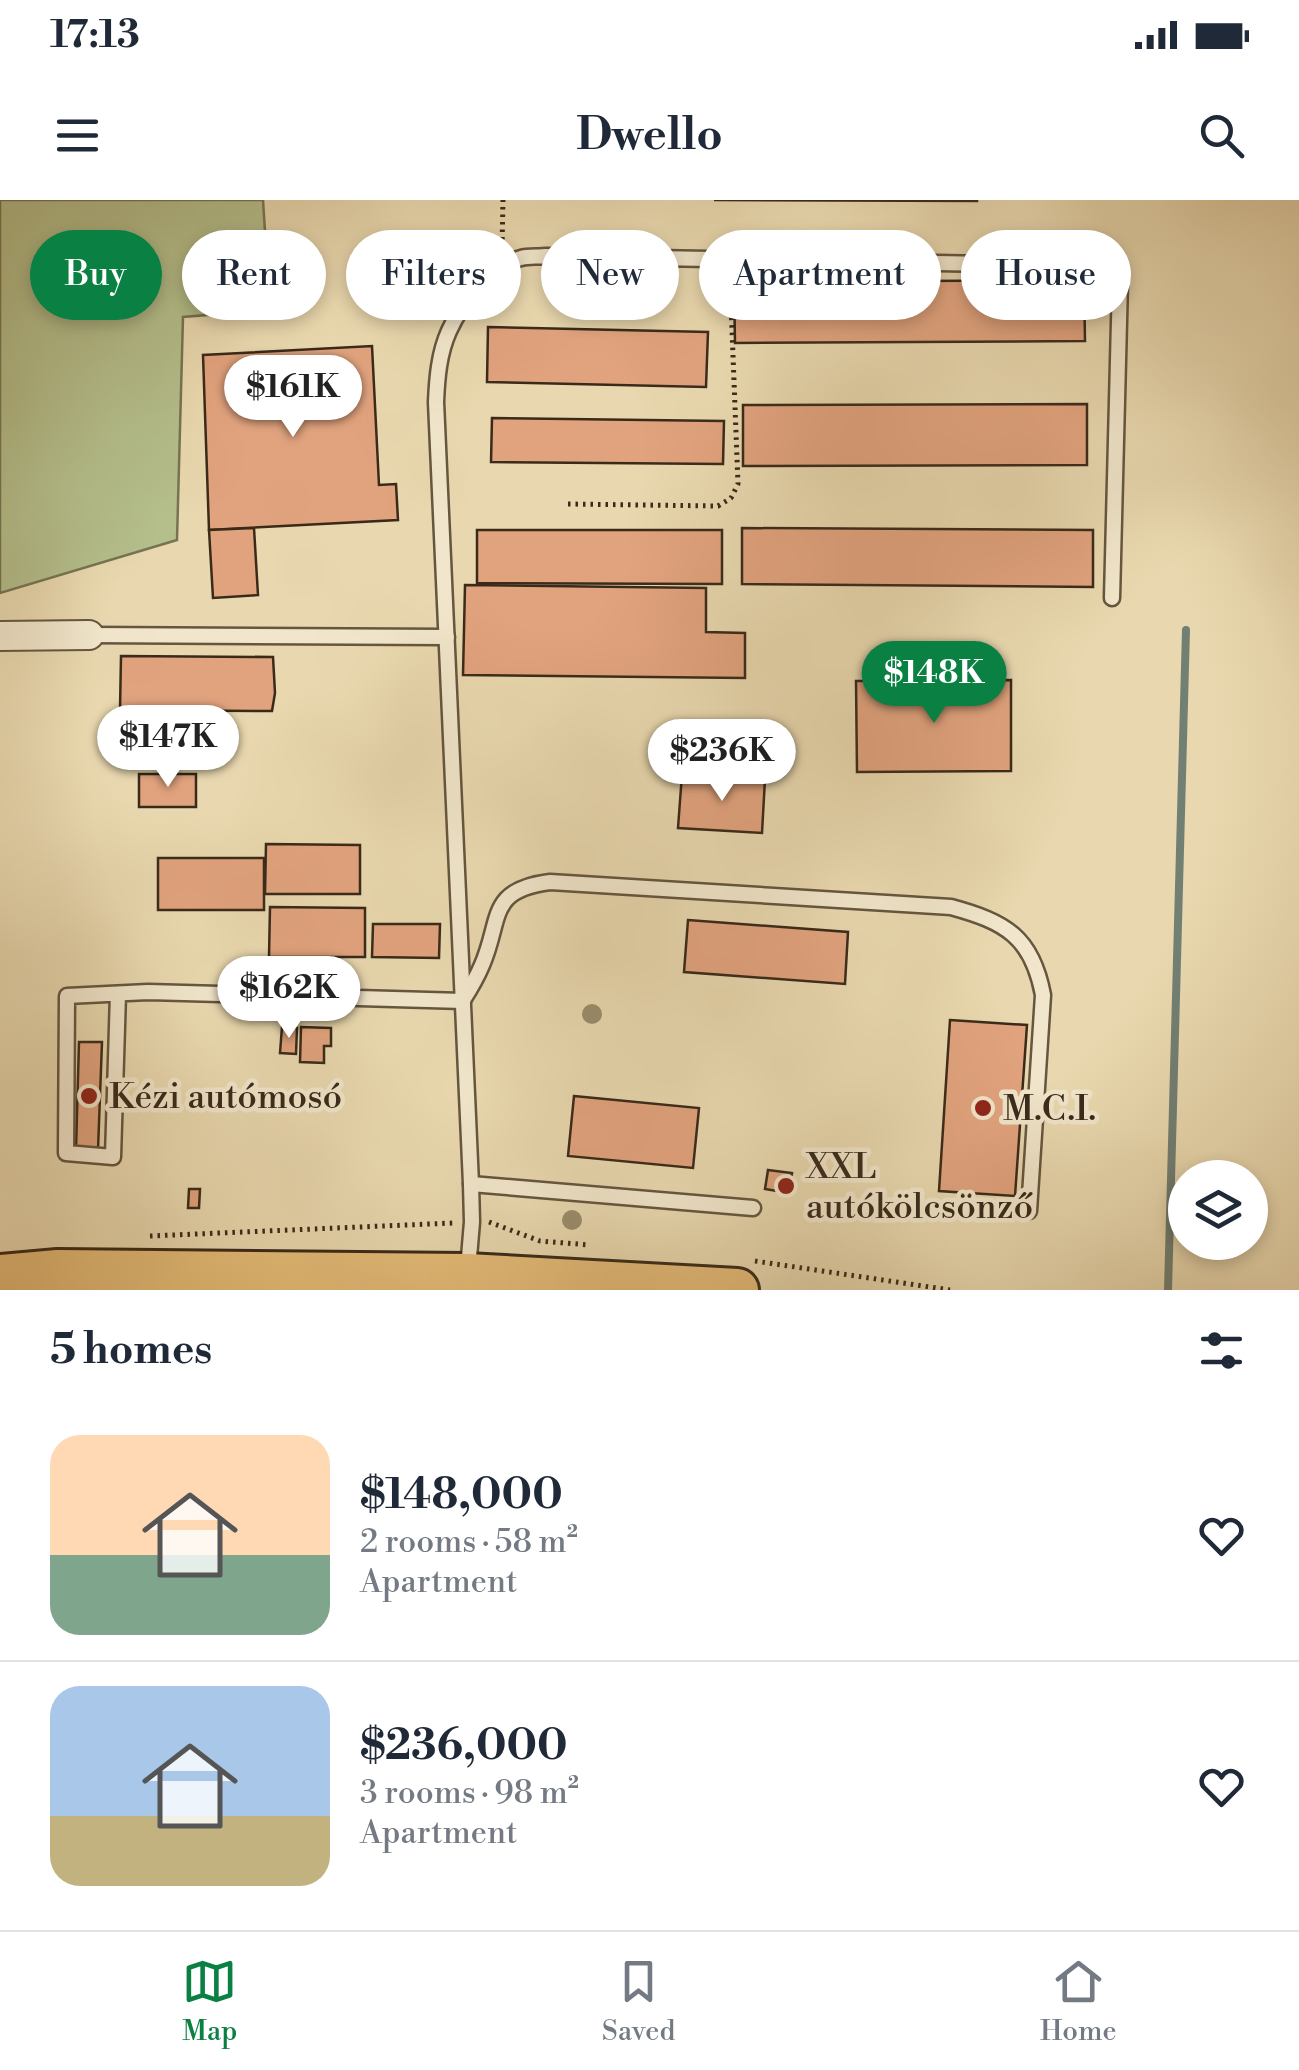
<!DOCTYPE html>
<meta charset="utf-8">
<style>
:root{--surface:#fff;--page:#f2f2f3;--text:#1f2937;--muted:#747a83;--line:#e0e1e3;--accent:#0b8043}
body{margin:0;font-family:"Libre Bodoni",serif;background:var(--page);color:var(--text);height:100vh;display:flex;flex-direction:column;font-size:38px;white-space:nowrap}
*{box-sizing:border-box;margin:0}
p{font-size:32px;color:var(--muted)}
.icon{flex:none;width:55px;height:55px;fill:none;stroke:currentColor;stroke-width:2;stroke-linecap:round;stroke-linejoin:round}
.map{position:relative;height:1090px;overflow:hidden}
.side{display:flex;flex-direction:column;background:var(--surface);flex:1}
.side>*{flex:none}
.hud{position:absolute;left:30px;top:30px;width:1240px;height:90px;display:flex;gap:20px}
.tools{position:absolute;left:1168px;top:960px;display:grid;gap:20px}
.tools a{display:grid;place-items:center;width:100px;height:100px;border-radius:50%;background:var(--surface);box-shadow:0 5px 15px #0003;font-size:50px}
.price{position:absolute;translate:-50% -85px;padding:0 22px;border-radius:35px;background:#fff;color:#222;font-size:32px;line-height:65px;filter:drop-shadow(0 2px 5px #0008)}
.price::after{content:'';position:absolute;left:50%;top:60px;width:30px;height:22px;margin-left:-15px;background:inherit;clip-path:polygon(0 0,100% 0,50% 100%)}
.price.selected{background:var(--accent);color:#fff}
ul{padding:0;list-style:none}
li{display:flex;align-items:center;gap:30px;height:250px;padding:0 50px}
li+li{border-top:2px solid var(--line)}
li span{display:grid;place-items:center;flex:none;width:280px;height:200px;border-radius:30px;color:#555}
li>.icon{margin-inline-start:auto}
span .icon{width:120px;height:120px;fill:#fffc;stroke-width:1}
li b{font-size:42px}
h2{display:flex;justify-content:space-between;align-items:center;height:120px;padding:0 50px;font-size:42px}
.tag{padding:0 35px;border-radius:45px;background:var(--surface);box-shadow:0 5px 15px #0003;font-size:35px;line-height:90px}
.tag.selected{background:var(--accent);color:#fff}
.status{display:flex;justify-content:space-between;align-items:center;height:70px;padding:0 50px;background:var(--surface);direction:ltr}
.status svg{height:28px;fill:currentColor}
header{display:flex;justify-content:space-between;align-items:center;height:130px;padding:0 50px;background:var(--surface);font-size:45px;font-weight:700}
.tab-bar{display:flex;justify-content:space-around;align-items:center;height:140px;border-top:2px solid var(--line);background:var(--surface);font-size:28px;color:var(--muted)}
.tab-bar a{display:grid;justify-items:center;gap:5px}
.tab-bar .selected{color:var(--accent)}
.map>svg:first-child{display:block}
</style>
<div class="status"><b>17:13</b><svg viewBox="0 0 49 12"><path d="M0 12V9h3v3zM5 12V6h3v6zM10 12V3h3v9zM15 12V0h3v12zM26 1h20v11H26zM47 4h2v5h-2z"/></svg></div>
<header><svg class="icon" aria-label="menu" viewBox="0 0 24 24"><path d="M4 6h16M4 12h16M4 18h16"/></svg>Dwello<svg class="icon" aria-label="search" viewBox="0 0 24 24"><circle cx="10" cy="10" r="6"/><path d="M15 15l6 6"/></svg></header>
<div class="map">
<svg width="1299" height="1090" viewBox="0 0 1299 1090">
<rect width="100%" height="100%" fill="#e9d8af"/>
<filter id="stains"><feTurbulence type="fractalNoise" baseFrequency=".002" numOctaves="4"/><feColorMatrix values="0 0 0 0 .2 0 0 0 0 .09 0 0 0 0 .02 0 0 0 .5 -.17"/></filter>
<radialGradient id="worn" r=".72"><stop offset=".6" stop-color="#630" stop-opacity="0"/><stop offset="1" stop-color="#630" stop-opacity=".3"/></radialGradient>
<polygon fill="#b4bf8c" stroke="#767453" stroke-width="2.5" points="0,0 263,0 270,110 183,117 177,340 0,393"/>
<g fill="none" stroke-linecap="round" stroke-linejoin="round">
<polyline stroke="#728074" stroke-width="8" points="1168,1090 1186,430"/>
</g>
<g fill="#e1a37e" stroke="#392a1a" stroke-width="2.5">
<polygon points="714,0 977,0 977,1"/>
<polygon points="443,53 445,82 409,84 408,55"/>
<polygon points="1084,80 1085,141 735,143 734,82"/>
<polygon points="488,127 708,132 706,187 487,182"/>
<polygon points="372,146 379,285 396,284 398,320 209,330 203,155"/>
<polygon points="1087,204 1087,265 743,266 743,205"/>
<polygon points="492,218 724,221 723,264 491,262"/>
<polygon points="254,328 258,395 213,398 209,330"/>
<polygon points="742,328 1093,330 1093,387 742,384"/>
<polygon points="477,330 722,330 722,384 477,383"/>
<polygon points="465,385 706,388 706,432 745,433 745,478 463,475"/>
<polygon points="121,456 273,457 275,493 272,511 120,510"/>
<polygon points="1011,480 1011,571 857,572 856,481"/>
<rect x="168" y="541" width="30" height="27"/>
<rect x="139" y="574" width="57" height="33"/>
<polygon points="682,574 765,579 762,633 678,628"/>
<polygon points="266,644 360,645 360,694 265,694"/>
<rect x="158" y="658" width="106" height="52"/>
<polygon points="270,707 365,708 365,757 269,757"/>
<polygon points="688,720 848,732 845,784 684,772"/>
<polygon points="373,724 440,724 439,758 372,757"/>
<polygon points="950,820 1027,825 1015,996 939,991"/>
<polygon points="282,827 297,828 296,854 280,853"/>
<polygon points="301,827 331,828 331,846 324,846 324,863 300,862"/>
<polygon points="79,842 102,842 98,950 76,949"/>
<polygon points="574,896 699,908 693,968 568,956"/>
<polygon points="768,970 792,973 789,993 765,989"/>
<polygon points="189,989 200,989 199,1008 188,1008"/>
</g>
<g fill="none" stroke-linecap="round" stroke-linejoin="round">
<g stroke="#65563f" stroke-width="19">
<g id="service">
<polyline points="89,435 447,437"/>
<polyline points="118,794 113,957 66,953 67,796 148,792 463,801"/>
<path d="M463,800c7,-11 14,-23 19,-35 20,-46 5,-75 68,-83l401,25c55,15 81,30 92,88l-14,216"/>
<polyline points="471,984 753,1008"/>
<path d="M468,1069l4,-47 -1,-38 -35,-782c1,-24 3,-49 13,-71 12,-27 42,-66 72,-73 7,-2 17,-1 24,-2l561,10 10,6 4,10 -8,316"/>
</g>
</g>
<g stroke="#65563f" stroke-width="32">
<polyline id="minor" points="0,436 89,435"/>
</g>
<g stroke="#392a1a" stroke-width="48">
<polyline id="primary" points="0,1076 58,1071 467,1075 737,1090"/>
</g>
<g stroke="#392a1a" stroke-width="5" stroke-dasharray="2.5 5" stroke-linecap="butt">
<polyline points="502,47 503,0"/>
<polyline points="568,304 718,306 731,298 738,284 730,78"/>
<polyline points="489,1022 540,1041 590,1045"/>
<polyline points="150,1036 453,1023"/>
<polyline points="755,1061 950,1090"/>
</g>
<use href="#service" stroke="#f1e6cb" stroke-width="14"/>
<use href="#minor" stroke="#f1e6cb" stroke-width="28"/>
<use href="#primary" stroke="#e4bc78" stroke-width="42"/>
</g>
<g fill="#998d6c">
<circle cx="592" cy="814" r="10"/>
<circle cx="572" cy="1020" r="10"/>
</g>
<g fill="#8f2418" stroke="#f1e6cb" stroke-width="4">
<circle cx="89" cy="896" r="10"/>
<circle cx="983" cy="908" r="10"/>
<circle cx="786" cy="986" r="10"/>
</g>
<g text-anchor="middle" stroke-width="9" stroke-linejoin="round" paint-order="stroke">
<g font-size="35" fill="#392a1a" stroke="#f1e6cb" text-anchor="start">
<text x="109" y="908">Kézi autómosó</text>
<text x="1003" y="920">M.C.I.</text>
<text x="806" y="978">XXL<tspan x="806" dy="40">autókölcsönző</tspan></text>
</g>
</g>
<rect width="100%" height="100%" filter="url(#stains)"/>
<rect width="100%" height="100%" fill="url(#worn)"/>
</svg>
<div class="tools">
<a><svg class="icon" aria-label="layers" viewBox="0 0 24 24"><path d="M12 4l9 5-9 5-9-5zM3 14l9 5 9-5"/></svg></a>
</div>
<b class="price" style="left:293px;top:240px">$161K</b>
<b class="price selected" style="left:934px;top:526px">$148K</b>
<b class="price" style="left:168px;top:590px">$147K</b>
<b class="price" style="left:722px;top:604px">$236K</b>
<b class="price" style="left:289px;top:841px">$162K</b>
<div class="hud">
<a class="tag selected">Buy</a>
<a class="tag">Rent</a>
<a class="tag">Filters</a>
<a class="tag">New</a>
<a class="tag">Apartment</a>
<a class="tag">House</a>
</div>
</div>
<section class="side">
<h2>5 homes<svg class="icon" aria-label="filters" viewBox="0 0 24 24"><path d="M4 7h16M4 17h16"/><circle cx="9" cy="7" r="2"/><circle cx="15" cy="17" r="2"/></svg></h2>
<ul>
<li><span style="background:linear-gradient(#ffd9b3 60%,#7fa58c 0)"><svg class="icon" aria-label="home" viewBox="0 0 24 24"><path d="M3 11l9-7 9 7M6 9v11h12V9"/></svg></span><div><b>$148,000</b><p>2 rooms · 58 m²</p><p>Apartment</p></div><svg class="icon" aria-label="heart" viewBox="0 0 24 24"><path d="M12 20l-8-8c-3-5 5-10 8-4 3-6 11-1 8 4z"/></svg></li>
<li><span style="background:linear-gradient(#a9c7e8 65%,#c2b280 0)"><svg class="icon" aria-label="home" viewBox="0 0 24 24"><path d="M3 11l9-7 9 7M6 9v11h12V9"/></svg></span><div><b>$236,000</b><p>3 rooms · 98 m²</p><p>Apartment</p></div><svg class="icon" aria-label="heart" viewBox="0 0 24 24"><path d="M12 20l-8-8c-3-5 5-10 8-4 3-6 11-1 8 4z"/></svg></li>
</ul>
</section>
<nav class="tab-bar">
<a class="selected"><svg class="icon" aria-label="map" viewBox="0 0 24 24"><path d="M3 6l6-2 6 2 6-2v14l-6 2-6-2-6 2zM9 4v14M15 6v14"/></svg>Map</a>
<a><svg class="icon" aria-label="saved" viewBox="0 0 24 24"><path d="M7 4h10v16l-5-4-5 4z"/></svg>Saved</a>
<a><svg class="icon" aria-label="home" viewBox="0 0 24 24"><path d="M3 11l9-7 9 7M6 9v11h12V9"/></svg>Home</a>
</nav>
